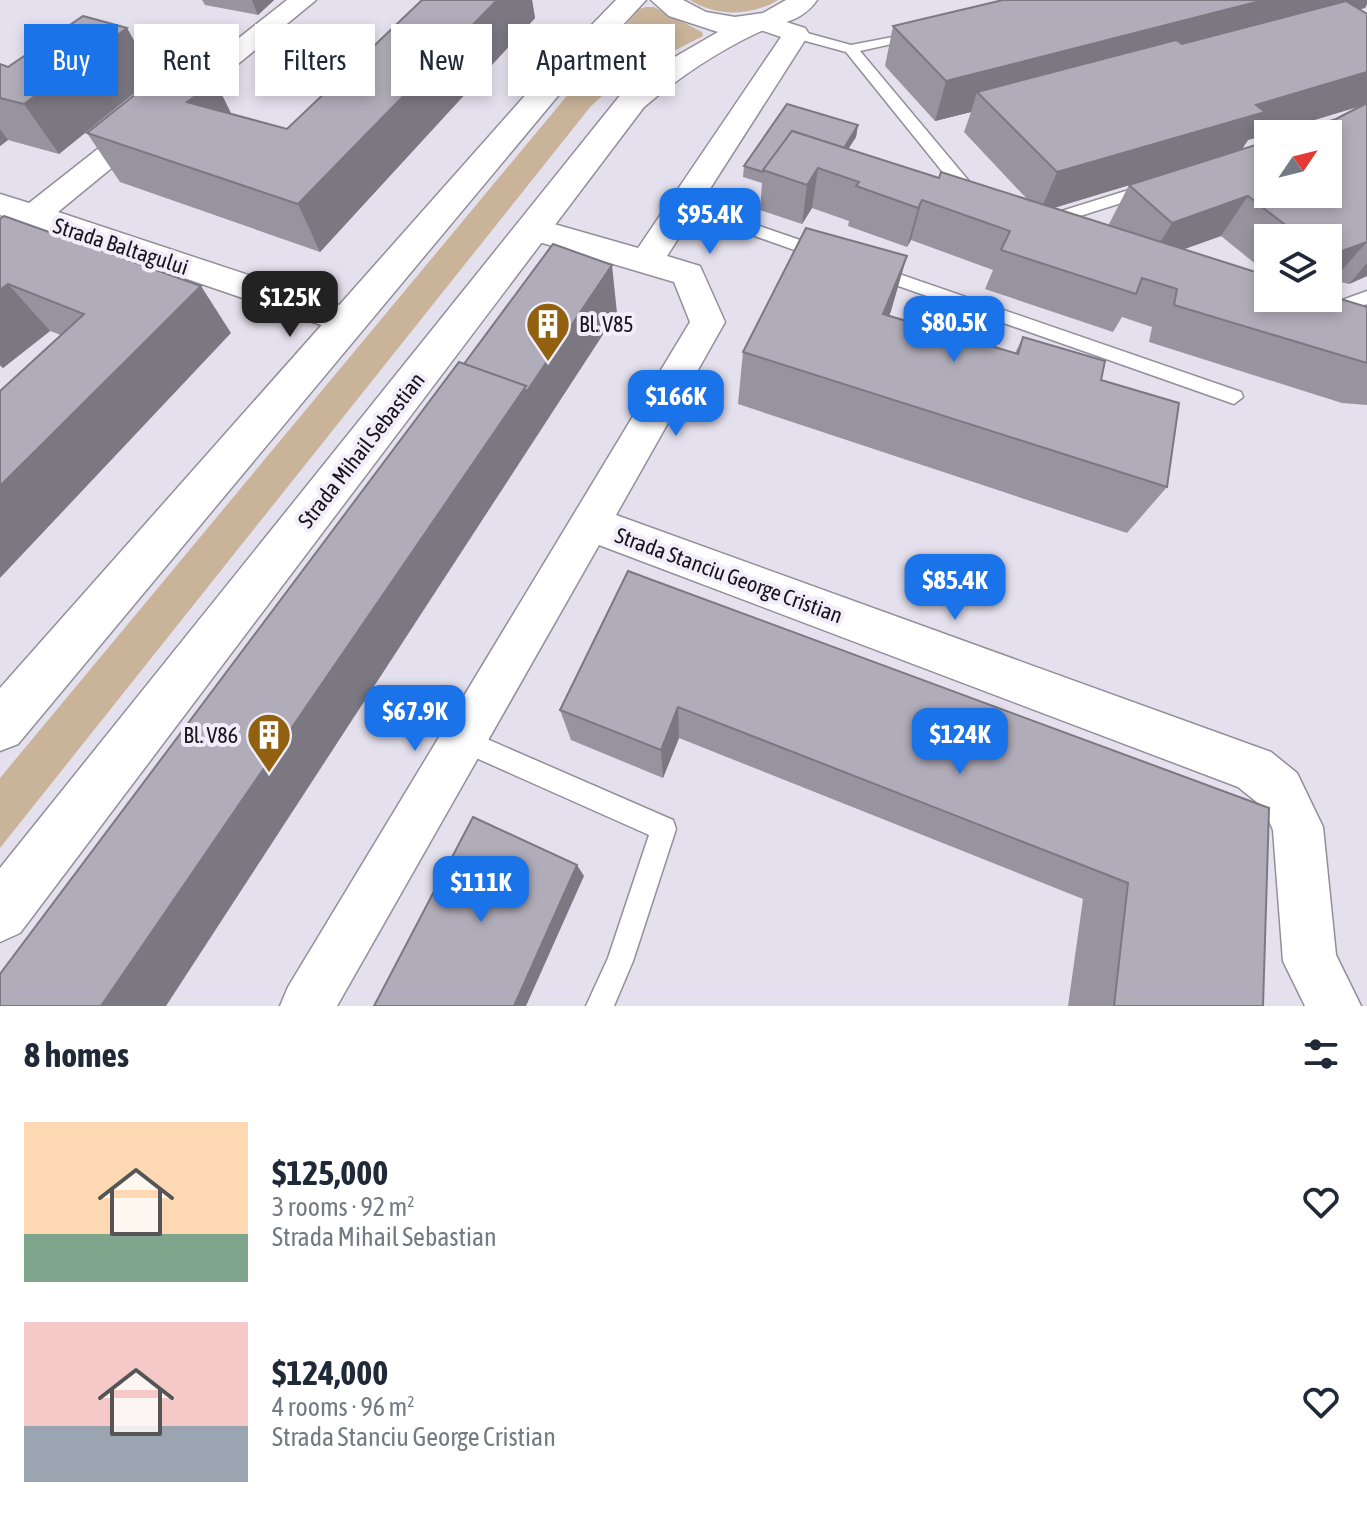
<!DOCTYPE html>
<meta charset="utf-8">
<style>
:root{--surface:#fff;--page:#f2f2f3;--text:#1f2937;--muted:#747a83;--accent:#1a73e8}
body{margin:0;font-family:"Asap Condensed",sans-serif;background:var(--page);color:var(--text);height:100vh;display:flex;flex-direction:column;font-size:30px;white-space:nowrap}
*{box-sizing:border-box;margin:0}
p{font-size:26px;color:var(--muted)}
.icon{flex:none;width:44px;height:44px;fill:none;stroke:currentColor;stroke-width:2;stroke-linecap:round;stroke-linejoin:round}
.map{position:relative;height:1006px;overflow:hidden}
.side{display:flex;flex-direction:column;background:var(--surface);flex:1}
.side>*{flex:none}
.hud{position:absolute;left:24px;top:24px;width:800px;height:72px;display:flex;gap:16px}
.needle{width:52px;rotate:55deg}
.tools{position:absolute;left:1254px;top:120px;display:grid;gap:16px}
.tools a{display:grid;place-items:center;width:88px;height:88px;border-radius:0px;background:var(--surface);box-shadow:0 4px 12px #0003;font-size:40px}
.price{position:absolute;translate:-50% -68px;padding:0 18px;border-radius:16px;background:var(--accent);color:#fff;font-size:26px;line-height:52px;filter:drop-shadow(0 2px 4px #0008)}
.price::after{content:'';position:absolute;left:50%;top:48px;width:24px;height:18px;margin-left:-12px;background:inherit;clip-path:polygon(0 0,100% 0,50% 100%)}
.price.current{background:#222;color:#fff}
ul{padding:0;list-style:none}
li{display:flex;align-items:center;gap:24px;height:200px;padding:0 24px}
li span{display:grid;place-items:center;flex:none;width:224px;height:160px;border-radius:0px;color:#555}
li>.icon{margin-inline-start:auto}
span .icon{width:96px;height:96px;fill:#fffc;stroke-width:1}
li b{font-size:34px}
h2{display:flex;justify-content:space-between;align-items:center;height:96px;padding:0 24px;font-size:34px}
.pill{padding:0 28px;border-radius:0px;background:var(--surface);box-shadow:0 4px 12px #0003;font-size:28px;line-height:72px}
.pill.current{background:var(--accent);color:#fff}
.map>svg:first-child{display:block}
</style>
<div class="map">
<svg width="1367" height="1006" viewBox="0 0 1367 1006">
<rect width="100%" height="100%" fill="#e4e0ed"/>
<g fill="#c9b49a">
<path d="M690,0h88c-26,16 -62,17 -88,0z"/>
<polygon points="646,7 654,7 702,32 703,36 623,77 591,106 0,848 0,778 639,9"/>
</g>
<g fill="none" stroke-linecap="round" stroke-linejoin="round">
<g stroke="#928f9b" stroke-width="3">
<g id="service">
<polygon points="796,30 851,45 919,32 919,38 860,51 978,192 978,200 968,200 958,191 846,52 791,37 791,31"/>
<polygon points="1148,184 1156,189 1153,193 1045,227 1037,222 1039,218"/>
<polygon points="684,200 829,250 831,254 823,260 817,258 678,209 676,205"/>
<polygon points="876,266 1241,392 1243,397 1234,404 870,276 868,272"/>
<polygon points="1367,291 1367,304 1329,317 1320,311 1323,307"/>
<polygon points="464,729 673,820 676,829 633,961 614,1006 586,1006 608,958 649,835 456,749 452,741 456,733"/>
</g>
</g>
<g stroke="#928f9b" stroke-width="3">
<g id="minor">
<polygon points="287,0 316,0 58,212 360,312 365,321 360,330 348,334 336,330 38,228 11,250 0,253 0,225 9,218 0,215 0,194 29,203"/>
<polygon points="761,14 805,28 809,34 667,256 700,266 725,322 616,515 1271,752 1297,773 1323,827 1336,955 1361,1006 1305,1006 1283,961 1273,830 1263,807 1238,787 599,545 337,1006 280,1006 288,987 690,322 674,282 522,237 517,229 522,221 533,218 638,248 781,37 752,27 748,22 752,17"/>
</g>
</g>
<g stroke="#928f9b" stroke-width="3">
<g id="tertiary">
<polygon points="616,0 646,0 567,85 18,744 0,751 0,688 545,73"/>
<path d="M651,0h32l23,12 29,5 28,-4 23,-13h31c-15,22 -36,22 -58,32 -41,19 -81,46 -115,75l-624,826 -20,9v-74l622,-775 27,-21 69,-40 -49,-16z"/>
</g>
</g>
<use href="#service" fill="#fff" fill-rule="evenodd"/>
<use href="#minor" fill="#fff" fill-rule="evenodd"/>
<use href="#tertiary" fill="#fff" fill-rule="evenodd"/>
</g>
<g fill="#97949f" fill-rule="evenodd">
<polygon points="202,0 274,0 258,15 205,5"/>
<polygon points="422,0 532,0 535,18 320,252 120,182 87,133 215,81 231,114 287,129"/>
<path d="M1367,0v4l-2,4 -6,1 8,5v262l-18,8 -16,-4 -5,-42h-60v36l-47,-38 -37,13 183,58v98l-25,-2 -193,-61 3,-15 -30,-10 -9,15 -128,-43 8,-19 -82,-30 -4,7 -59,-21 1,-5 -37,-13 -10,16 -42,-14 2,-27 -19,-6 1,-11 114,-41 -2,12 -8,12 91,29 89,22 -64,-68 7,-20 -36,9 -50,-55 8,-40zM1361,106l-25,13 -94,30 6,-9zM1129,185l-20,39 1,2 -56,-18z"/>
<polygon points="127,28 154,77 59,154 8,140 0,146 0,64 8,67"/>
<polygon points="0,219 231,333 61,335 50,331 3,368 0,366"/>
<polygon points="891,311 889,316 1015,353 1023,337 1101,380 1167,487 1127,533 738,404 743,352"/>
<polygon points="628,571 1269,808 1263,1006 1068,1006 1083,899 679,738 663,778 571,740 560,710"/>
</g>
<g fill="#7b7882">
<polygon points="252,0 274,0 258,15"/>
<polygon points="497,0 532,0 535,18 320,252 298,204"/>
<polygon points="1264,0 1367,0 1367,4 1365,8 991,106 977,92 971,112 935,121 946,81"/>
<polygon points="127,28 154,77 59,154 24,104"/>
<polygon points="1367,72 1367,104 1248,140 1240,152 1040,212 1057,172 1256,105"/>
<polygon points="215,81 240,131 187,102"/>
<polygon points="858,125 856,137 833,173 830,172"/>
<polygon points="0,129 8,140 0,146"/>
<polygon points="818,168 812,208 802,224 807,185"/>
<polygon points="1248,196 1221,236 1148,262 1172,223"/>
<polygon points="922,200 911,240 907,247 918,208"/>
<polygon points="1367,242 1333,280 1328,282 1328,256"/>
<polygon points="907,256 891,311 868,367 883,314"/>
<polygon points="1367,263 1367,276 1349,284"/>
<polygon points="612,265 617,313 166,1006 101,1006 526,386"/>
<polygon points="8,284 50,331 3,368 0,364 0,290"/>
<polygon points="201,286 231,333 0,578 0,486"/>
<polygon points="678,707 679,738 663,778 661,750"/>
<polygon points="577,865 584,876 526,1006 514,1006"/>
</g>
<g fill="#b0acb9" stroke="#7b7882" stroke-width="2">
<polygon points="422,0 497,0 298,204 87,133 168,68 215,81 187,102 287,129"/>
<polygon points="1003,0 1264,0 946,81 893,26"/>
<polygon points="1346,1 1367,14 1367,72 1256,105 1265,112 1057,172 977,92 1176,40 1182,44"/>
<polygon points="83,16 127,28 24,104 0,98 0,64 8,67"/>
<polygon points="1367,103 1367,242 1328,256 1328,238 1302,238 1248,196 1172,223 1129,185 1268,141 1268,194 1328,194 1328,134 1289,134 1336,119"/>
<polygon points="787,104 858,125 844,148 792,131 763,172 744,166"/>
<polygon points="792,131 939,178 941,172 1268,276 1268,298 1328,298 1328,295 1367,307 1367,363 1174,305 1177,289 1142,278 1136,294 1001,250 1010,231 922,200 918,208 856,186 859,182 818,168 807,185 763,170"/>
<polygon points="4,216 201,286 0,486 0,391 84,314 8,284 0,290 0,219"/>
<polygon points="806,228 907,256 883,314 1018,354 1023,337 1105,361 1101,380 1179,403 1167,487 743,352"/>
<polygon points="553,244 612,265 527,391 523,389 526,386 464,364"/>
<polygon points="459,362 526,386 101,1006 0,1006 0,974"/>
<polygon points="628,571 1269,808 1263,1006 1114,1006 1128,883 678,707 661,750 560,710"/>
<polygon points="473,817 577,865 514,1006 374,1006"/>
</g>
<defs>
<g id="building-pin" transform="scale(2.3)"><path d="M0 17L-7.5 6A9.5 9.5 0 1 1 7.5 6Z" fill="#91610f" stroke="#f1edfb"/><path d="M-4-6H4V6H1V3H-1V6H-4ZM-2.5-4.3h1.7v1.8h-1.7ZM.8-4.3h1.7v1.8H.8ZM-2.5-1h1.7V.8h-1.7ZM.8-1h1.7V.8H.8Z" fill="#fff"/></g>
</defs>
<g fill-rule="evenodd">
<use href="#building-pin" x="548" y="324"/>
<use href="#building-pin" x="269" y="735"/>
</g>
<g text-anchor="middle" stroke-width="8" stroke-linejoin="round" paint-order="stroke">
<g font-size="22" fill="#161519" stroke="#f1edfb">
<text transform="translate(121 246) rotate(18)" y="8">Strada Baltagului</text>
<text transform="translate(361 450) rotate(-52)" y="8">Strada Mihail Sebastian</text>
<text transform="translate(729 575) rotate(20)" y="8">Strada Stanciu George Cristian</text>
</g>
<g font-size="22" fill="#161519" stroke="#f1edfb" text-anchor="start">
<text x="579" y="332">Bl. V85</text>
<text x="238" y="743" text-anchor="end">Bl. V86</text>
</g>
</g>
</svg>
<div class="tools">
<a><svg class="needle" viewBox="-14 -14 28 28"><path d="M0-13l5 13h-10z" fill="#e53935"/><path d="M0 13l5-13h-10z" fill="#747a83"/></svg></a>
<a><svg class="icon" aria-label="layers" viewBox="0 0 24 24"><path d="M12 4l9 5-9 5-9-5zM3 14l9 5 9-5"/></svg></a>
</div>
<b class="price" style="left:710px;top:256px">$95.4K</b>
<b class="price current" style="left:290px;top:339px">$125K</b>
<b class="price" style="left:954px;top:364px">$80.5K</b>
<b class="price" style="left:676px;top:438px">$166K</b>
<b class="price" style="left:955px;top:622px">$85.4K</b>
<b class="price" style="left:415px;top:753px">$67.9K</b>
<b class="price" style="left:960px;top:776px">$124K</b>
<b class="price" style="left:481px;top:924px">$111K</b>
<div class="hud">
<a class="pill current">Buy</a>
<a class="pill">Rent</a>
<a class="pill">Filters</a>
<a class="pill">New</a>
<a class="pill">Apartment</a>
</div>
</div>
<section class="side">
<h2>8 homes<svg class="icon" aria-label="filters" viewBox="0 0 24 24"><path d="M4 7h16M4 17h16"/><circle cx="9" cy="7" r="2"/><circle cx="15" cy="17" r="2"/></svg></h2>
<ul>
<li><span style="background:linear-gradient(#ffd9b3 70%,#7fa58c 0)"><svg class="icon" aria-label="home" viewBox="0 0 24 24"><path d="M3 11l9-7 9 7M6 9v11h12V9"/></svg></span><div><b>$125,000</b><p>3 rooms · 92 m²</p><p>Strada Mihail Sebastian</p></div><svg class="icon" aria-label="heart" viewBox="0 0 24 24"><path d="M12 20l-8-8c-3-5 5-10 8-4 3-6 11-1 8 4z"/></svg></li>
<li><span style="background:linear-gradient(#f6c9c9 65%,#9aa5b1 0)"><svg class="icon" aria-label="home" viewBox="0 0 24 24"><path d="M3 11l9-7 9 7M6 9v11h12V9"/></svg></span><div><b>$124,000</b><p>4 rooms · 96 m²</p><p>Strada Stanciu George Cristian</p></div><svg class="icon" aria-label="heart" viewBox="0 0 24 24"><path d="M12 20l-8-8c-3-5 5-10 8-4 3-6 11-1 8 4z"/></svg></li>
</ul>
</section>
